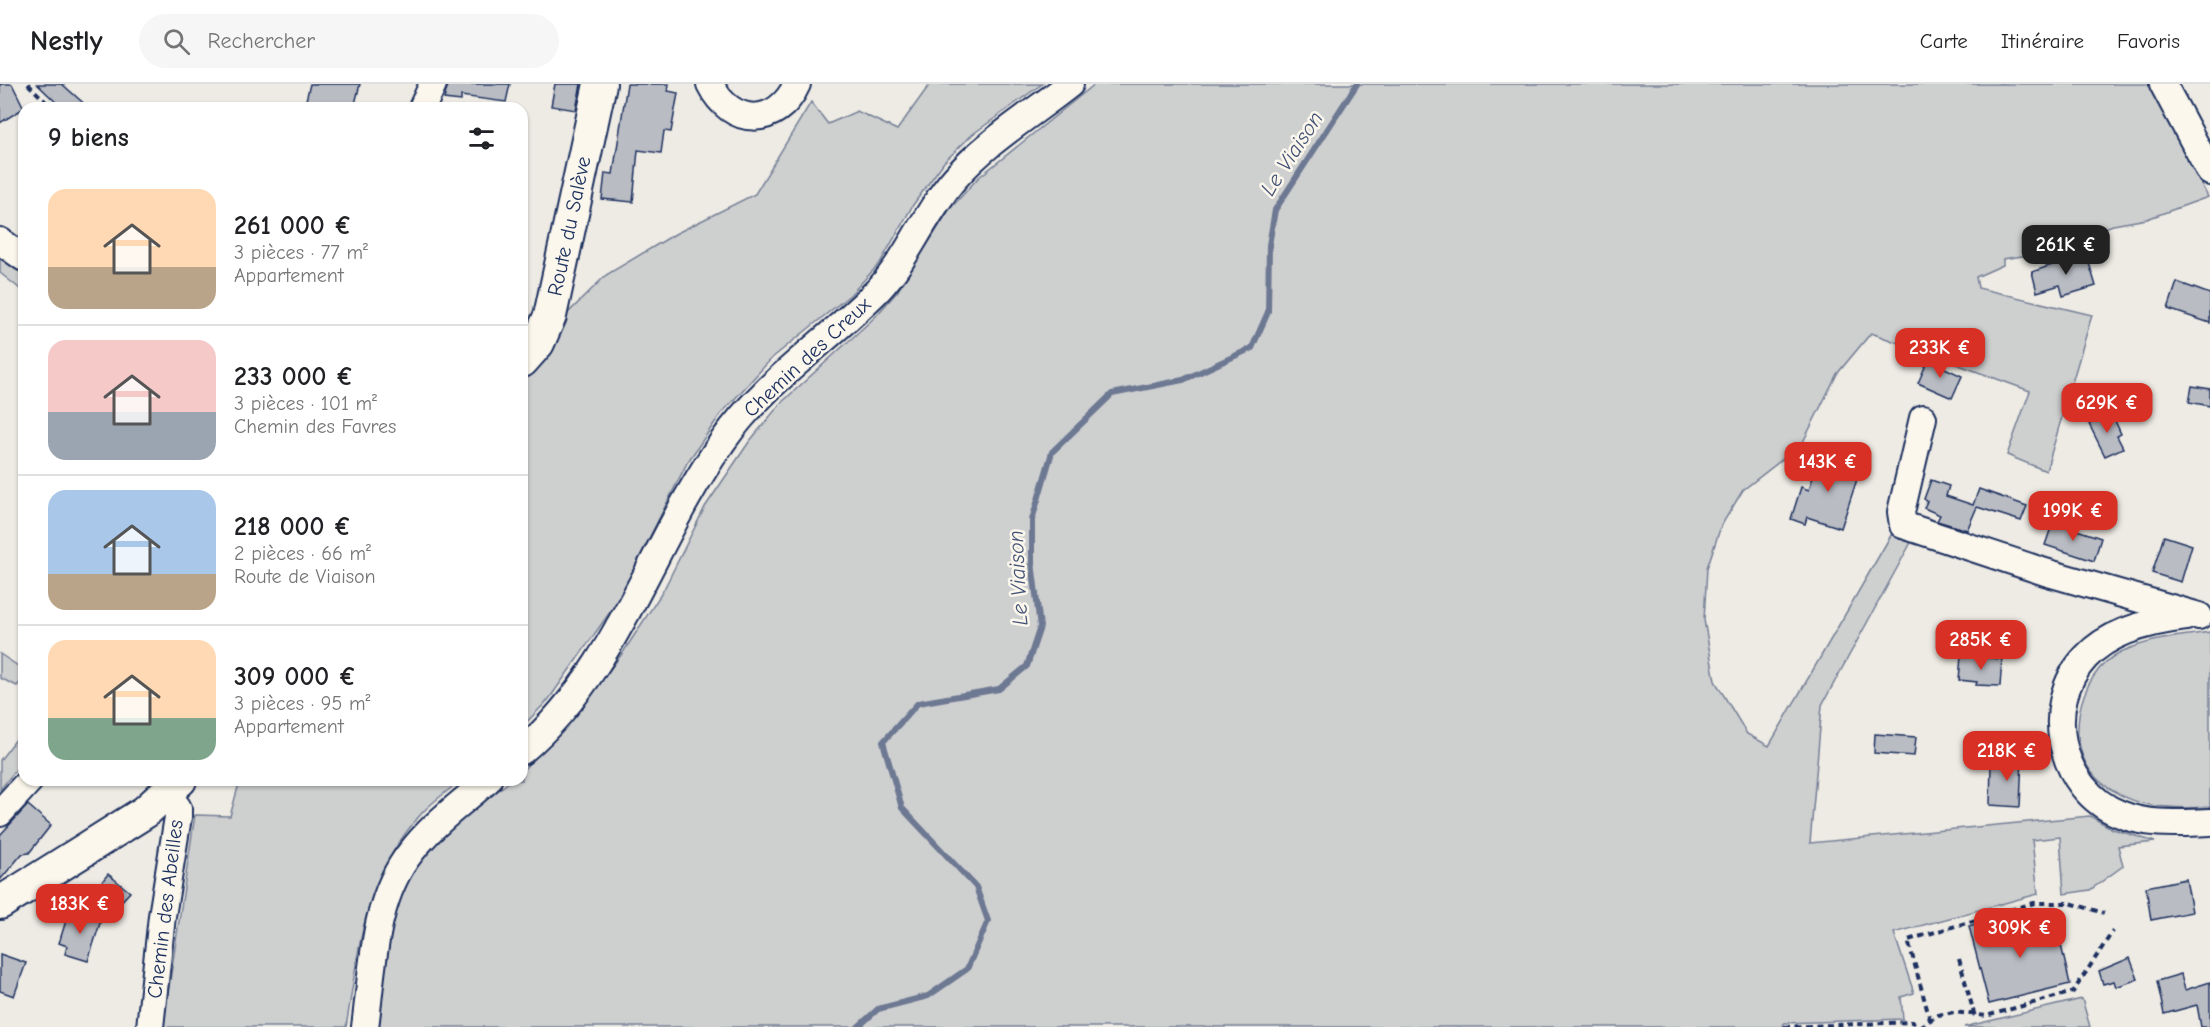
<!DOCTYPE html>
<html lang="fr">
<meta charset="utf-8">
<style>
:root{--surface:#fff;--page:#f6f6f6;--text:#202124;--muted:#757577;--line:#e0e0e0;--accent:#d93025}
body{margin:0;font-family:"Comic Neue",sans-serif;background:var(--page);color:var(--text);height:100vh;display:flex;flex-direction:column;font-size:22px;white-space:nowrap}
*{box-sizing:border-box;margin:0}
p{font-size:20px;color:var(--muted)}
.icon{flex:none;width:33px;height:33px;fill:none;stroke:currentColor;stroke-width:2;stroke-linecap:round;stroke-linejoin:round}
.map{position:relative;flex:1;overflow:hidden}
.panel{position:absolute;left:18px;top:18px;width:510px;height:684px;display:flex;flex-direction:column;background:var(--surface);border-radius:18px;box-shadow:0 2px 4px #0004}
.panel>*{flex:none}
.price{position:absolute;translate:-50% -51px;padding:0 14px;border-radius:12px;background:var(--accent);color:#fff;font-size:20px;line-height:39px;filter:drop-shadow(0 2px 3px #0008)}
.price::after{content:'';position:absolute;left:50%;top:36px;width:18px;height:14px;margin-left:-9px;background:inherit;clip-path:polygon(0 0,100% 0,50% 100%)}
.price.on{background:#222;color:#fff}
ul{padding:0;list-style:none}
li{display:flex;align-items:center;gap:18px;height:150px;padding:0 30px}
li+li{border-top:2px solid var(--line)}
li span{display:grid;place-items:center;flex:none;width:168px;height:120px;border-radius:18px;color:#555}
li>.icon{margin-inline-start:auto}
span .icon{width:72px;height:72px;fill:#fffc;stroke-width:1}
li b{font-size:26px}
h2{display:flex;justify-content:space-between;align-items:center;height:72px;padding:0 30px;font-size:26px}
header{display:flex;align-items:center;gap:36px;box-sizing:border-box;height:84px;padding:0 30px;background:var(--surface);border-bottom:2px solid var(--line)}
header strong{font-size:28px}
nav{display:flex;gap:33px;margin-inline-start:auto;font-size:21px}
.search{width:420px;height:54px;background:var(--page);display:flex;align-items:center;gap:15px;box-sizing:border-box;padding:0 21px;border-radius:33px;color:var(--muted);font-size:22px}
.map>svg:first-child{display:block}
</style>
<header>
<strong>Nestly</strong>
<div class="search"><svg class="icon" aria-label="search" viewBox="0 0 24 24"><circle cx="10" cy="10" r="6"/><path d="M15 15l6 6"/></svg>Rechercher</div>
<nav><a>Carte</a><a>Itinéraire</a><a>Favoris</a></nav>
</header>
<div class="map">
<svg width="2210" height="943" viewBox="0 0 2210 943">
<rect width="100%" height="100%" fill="#eeebe4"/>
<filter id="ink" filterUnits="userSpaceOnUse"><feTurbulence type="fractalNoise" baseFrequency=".0167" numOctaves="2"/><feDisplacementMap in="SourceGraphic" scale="12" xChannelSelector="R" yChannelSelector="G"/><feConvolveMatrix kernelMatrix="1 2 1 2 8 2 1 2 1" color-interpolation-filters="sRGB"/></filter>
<g filter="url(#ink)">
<g fill="#cecfcf" stroke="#747f96" stroke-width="1.5">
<polygon points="930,0 1042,0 973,50 944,78 913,121 880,179 850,211 772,274 720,331 687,379 617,518 549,615 522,643 522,292 553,262 567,230 606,191 675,150 755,110 811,18 828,40 857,27 897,46"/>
<path d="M1095,0h1054l59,113 -61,22 -34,6 -84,30 -26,4v6l-27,12 2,11 114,27 -46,156 -39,-16 23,-64 -159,-58 -34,41 -35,70 -59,46 -22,36 -14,42 -3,52 11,61 32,53 22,12 125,-216 20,7 -92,168 -12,138 280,-27 23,13 42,13 -37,4 5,20 -33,24 -26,4 -4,-57 -28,3 6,54 -144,39 20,60 -13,4 2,22 -119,4 -1,4h-1404c6,-43 7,-102 24,-141 19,-41 74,-77 108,-106h11v-9l60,-64 42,-56 39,-60 42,-84 44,-65 32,-39 94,-86 22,-25 52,-82 29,-32z"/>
<polygon points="0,171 24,190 24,208 0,189"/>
<path d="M2210,548v175c-39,2 -76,2 -108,-24 -41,-32 -26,-110 19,-131 28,-13 59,-16 89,-20z"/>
<polygon points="0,570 24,586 24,594 17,602 0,594"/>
<polygon points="24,645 24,675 0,706 0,676"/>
<path d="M240,696h221c-13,11 -28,21 -39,33 -59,65 -62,131 -76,214h-183l32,-212 35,1z"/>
<polygon points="2082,915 2090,943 1964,943"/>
</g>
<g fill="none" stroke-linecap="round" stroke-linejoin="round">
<polyline stroke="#6d7892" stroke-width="6" points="858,943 878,925 928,912 967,885 988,837 976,803 902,724 883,658 918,619 999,605 1027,582 1040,543 1032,478 1032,436 1052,368 1112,310 1183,296 1252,264 1268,228 1269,161 1275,126 1357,0"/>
</g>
<g fill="#b9bcc3" stroke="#1b2f5e" stroke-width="1.5">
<polygon points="0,0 12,0 24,24 0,39"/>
<polygon points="37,0 62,0 89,24 62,24"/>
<polygon points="310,0 360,0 354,24 304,24"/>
<polygon points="448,0 510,0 506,18 461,12 461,17 444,15"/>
<polygon points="555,0 581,0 576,26 551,22"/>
<polygon points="627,0 669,0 668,7 678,9 671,48 664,47 661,69 638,66 633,118 602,115 605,89 613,90"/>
<polygon points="2086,169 2096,202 2063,212 2060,201 2037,208 2032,188"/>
<polygon points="2177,198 2210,210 2210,239 2168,225"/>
<polygon points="1928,276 1962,292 1952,314 1918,299"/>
<polygon points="2192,302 2210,305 2210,322 2189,318"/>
<polygon points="2111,328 2121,350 2117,352 2123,364 2105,372 2089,340"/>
<polygon points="1820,370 1861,383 1841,444 1807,433 1805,440 1791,435 1801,403 1809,406"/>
<polygon points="1931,396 1949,402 1946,412 1973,421 1979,405 2027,422 2021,437 1977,423 1967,446 1937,437 1940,431 1924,424 1927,417 1924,415"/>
<polygon points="2053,438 2101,454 2094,477 2045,461"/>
<polygon points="2164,452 2192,461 2181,498 2152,489"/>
<polygon points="1961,572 2002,575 2000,602 1976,601 1977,598 1959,596"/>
<polygon points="1875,650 1916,653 1914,672 1874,669"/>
<polygon points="2006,670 2022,671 2020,723 1990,721 1991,680 2005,680"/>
<polygon points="28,721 51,741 29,769 22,770 0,796 0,751"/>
<polygon points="108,790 130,808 118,821 97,804"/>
<polygon points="2186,795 2192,828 2151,836 2146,803"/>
<polygon points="69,827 101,836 88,877 65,870 67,862 59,859"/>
<polygon points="2054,831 2070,900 1989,920 1969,842 1982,838 1985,848"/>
<polygon points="0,870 26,879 14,912 0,907"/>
<polygon points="2130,874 2138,895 2116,903 2114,897 2103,900 2099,887"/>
<polygon points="2181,890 2185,906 2210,898 2210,943 2201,943 2197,921 2164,930 2157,897"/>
</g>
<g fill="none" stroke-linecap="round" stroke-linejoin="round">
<g stroke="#1b2f5e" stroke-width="30">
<g id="minor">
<path d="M710,0c21,43 67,44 87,0"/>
<polyline points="2163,0 2210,88"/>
<polyline points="422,24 433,0"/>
<polyline points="0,157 24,174"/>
<polyline points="1923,334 1901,428 1903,441 2045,488 2199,532"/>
<path d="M2186,533c-34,4 -75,13 -100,40 -45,47 -27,133 34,157 29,12 59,9 90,8"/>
<path d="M522,667c97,-82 129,-209 201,-310 42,-60 104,-99 155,-151 31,-33 47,-78 77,-112 32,-37 76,-63 115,-94"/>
<polyline points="0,729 30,696"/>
<polyline points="150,943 162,832 178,733 178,724 167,709"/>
<path d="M365,943c8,-58 8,-128 46,-175 21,-28 51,-49 77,-72"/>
</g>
</g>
<g stroke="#1b2f5e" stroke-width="36">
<g id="major">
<polyline points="522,277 538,259 550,232 600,0"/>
<polyline points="0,819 145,728 180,696"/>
</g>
</g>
<g stroke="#1b2f5e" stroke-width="4" stroke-dasharray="6 4.5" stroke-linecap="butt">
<polyline points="28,0 52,24"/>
<polyline points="1959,875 1975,933"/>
<polyline points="1930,936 1908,856 2034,819 2070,819 2104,829"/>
<polyline points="1784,943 1913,938 1916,943"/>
<polyline points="1920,943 1938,931 1954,928 1986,932 2073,908 2113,847"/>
</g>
<use href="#minor" stroke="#fbf7ec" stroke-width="26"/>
<use href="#major" stroke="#fbf7ec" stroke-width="32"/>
</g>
</g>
<g text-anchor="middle" stroke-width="5" stroke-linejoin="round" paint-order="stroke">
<g font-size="21" fill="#1b2f5e" stroke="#fbf7ec">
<text transform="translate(569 142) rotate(-78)" y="7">Route du Salève</text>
<text transform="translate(807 273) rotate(-43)" y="7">Chemin des Creux</text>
<text transform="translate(165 825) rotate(-83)" y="7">Chemin des Abeilles</text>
</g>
<g font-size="22" font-style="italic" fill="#445378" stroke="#fbf7ec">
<text transform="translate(1291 69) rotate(-57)" y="8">Le Viaison</text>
<text transform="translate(1017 494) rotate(-93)" y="8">Le Viaison</text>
</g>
</g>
</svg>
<b class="price on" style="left:2066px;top:192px">261K €</b>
<b class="price" style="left:1940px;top:295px">233K €</b>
<b class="price" style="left:2107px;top:350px">629K €</b>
<b class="price" style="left:1828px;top:409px">143K €</b>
<b class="price" style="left:2073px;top:458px">199K €</b>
<b class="price" style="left:1981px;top:587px">285K €</b>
<b class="price" style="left:2007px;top:698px">218K €</b>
<b class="price" style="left:80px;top:851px">183K €</b>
<b class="price" style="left:2020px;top:875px">309K €</b>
<section class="panel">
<h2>9 biens<svg class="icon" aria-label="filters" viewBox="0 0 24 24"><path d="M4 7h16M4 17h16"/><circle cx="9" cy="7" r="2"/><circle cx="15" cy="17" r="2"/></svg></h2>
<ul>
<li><span style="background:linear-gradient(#ffd9b3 65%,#b9a48a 0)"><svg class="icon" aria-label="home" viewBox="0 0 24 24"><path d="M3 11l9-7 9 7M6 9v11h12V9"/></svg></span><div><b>261 000 €</b><p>3 pièces · 77 m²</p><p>Appartement</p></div></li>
<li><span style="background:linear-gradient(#f6c9c9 60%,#9aa5b1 0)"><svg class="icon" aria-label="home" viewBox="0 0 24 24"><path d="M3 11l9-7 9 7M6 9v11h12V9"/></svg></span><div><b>233 000 €</b><p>3 pièces · 101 m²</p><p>Chemin des Favres</p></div></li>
<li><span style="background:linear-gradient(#a9c7e8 70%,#b9a48a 0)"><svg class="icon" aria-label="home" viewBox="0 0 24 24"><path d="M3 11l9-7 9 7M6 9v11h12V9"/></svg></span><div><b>218 000 €</b><p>2 pièces · 66 m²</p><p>Route de Viaison</p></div></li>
<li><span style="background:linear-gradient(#ffd9b3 65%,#7fa58c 0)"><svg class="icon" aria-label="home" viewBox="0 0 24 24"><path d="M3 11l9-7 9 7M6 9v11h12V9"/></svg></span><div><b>309 000 €</b><p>3 pièces · 95 m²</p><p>Appartement</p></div></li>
</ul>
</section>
</div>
